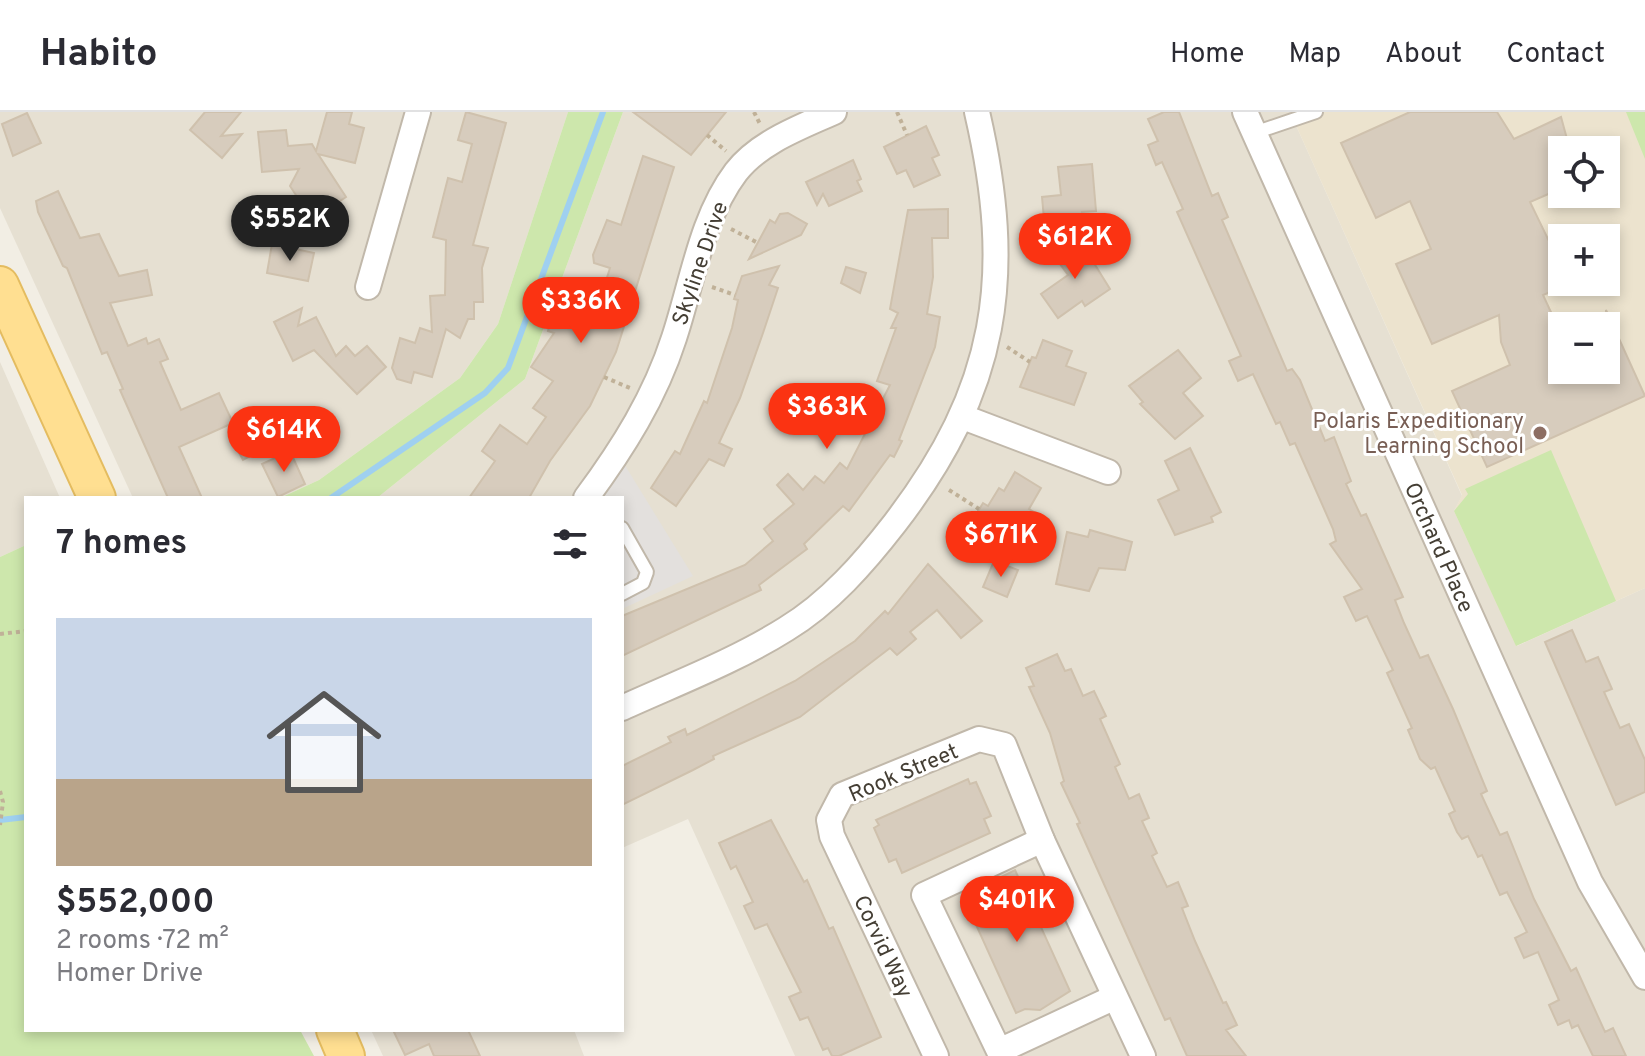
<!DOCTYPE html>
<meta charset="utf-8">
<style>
:root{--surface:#fff;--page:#f2f2f3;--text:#2b2b33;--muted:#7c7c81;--line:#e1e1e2;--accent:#fb3312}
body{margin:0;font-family:Overpass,sans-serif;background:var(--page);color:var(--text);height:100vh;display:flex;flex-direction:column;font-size:30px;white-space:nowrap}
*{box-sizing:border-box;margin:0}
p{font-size:26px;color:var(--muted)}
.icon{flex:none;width:44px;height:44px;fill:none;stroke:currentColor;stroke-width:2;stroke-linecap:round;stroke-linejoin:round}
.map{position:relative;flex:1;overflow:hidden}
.sheet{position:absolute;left:24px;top:384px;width:600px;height:536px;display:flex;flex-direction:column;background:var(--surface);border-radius:0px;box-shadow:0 4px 12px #0003}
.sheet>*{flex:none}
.tools{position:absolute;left:1548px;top:24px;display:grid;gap:16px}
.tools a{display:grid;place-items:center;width:72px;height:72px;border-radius:0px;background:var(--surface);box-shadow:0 4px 12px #0003;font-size:40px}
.price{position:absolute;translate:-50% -68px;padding:0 18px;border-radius:28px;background:var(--accent);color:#fff;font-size:26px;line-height:52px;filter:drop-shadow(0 2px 4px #0008)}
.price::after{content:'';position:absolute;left:50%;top:48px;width:24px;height:18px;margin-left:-12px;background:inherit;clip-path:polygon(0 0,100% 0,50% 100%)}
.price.current{background:#222;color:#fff}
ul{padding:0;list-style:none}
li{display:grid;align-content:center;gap:16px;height:424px;padding:0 32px}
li+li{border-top:2px solid var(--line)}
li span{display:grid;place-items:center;height:248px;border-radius:0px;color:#555}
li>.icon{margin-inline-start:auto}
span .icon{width:144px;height:144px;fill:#fffc;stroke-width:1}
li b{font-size:34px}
h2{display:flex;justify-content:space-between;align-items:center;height:96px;padding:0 32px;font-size:34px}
header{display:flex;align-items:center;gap:48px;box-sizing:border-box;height:112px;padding:0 40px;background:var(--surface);border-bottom:2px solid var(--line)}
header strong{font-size:38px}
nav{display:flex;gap:44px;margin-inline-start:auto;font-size:28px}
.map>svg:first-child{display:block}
</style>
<header>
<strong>Habito</strong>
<nav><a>Home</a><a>Map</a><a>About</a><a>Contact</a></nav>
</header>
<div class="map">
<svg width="1645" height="944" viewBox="0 0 1645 944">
<rect width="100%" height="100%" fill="#f2eee4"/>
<g fill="#e6e0d2">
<polygon points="0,0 568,0 498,212 460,266 319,368 280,386 133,386 0,96"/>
<polygon points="623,0 1290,0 1462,384 1454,399 1517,534 1645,476 1645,944 795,944 688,707 622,736 622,386 377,386 525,267"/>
<polygon points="0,250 60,386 26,386 26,433 0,445"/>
<polygon points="371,918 574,918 584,944 383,944"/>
</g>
<path fill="#ece3ce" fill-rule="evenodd" d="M1290,0h355v476l-129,58 -62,-135 8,-16zM1562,38h44v44h-44zM1562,126h44v44h-44zM1562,214h44v44h-44z"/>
<g fill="#cde7ac">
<polygon points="568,0 623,0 525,267 377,386 280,386 319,368 460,266 498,212"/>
<polygon points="1626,0 1645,0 1645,47"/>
<polygon points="1551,338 1616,489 1516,534 1454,399 1468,382 1465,377"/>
<polygon points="26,433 26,918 300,918 314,944 0,944 0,445"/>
</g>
<polygon fill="#e3e0dd" points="618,342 693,464 622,497 622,386 586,386"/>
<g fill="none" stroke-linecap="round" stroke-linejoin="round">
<g stroke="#9fd0f0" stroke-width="6">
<polyline points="331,386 485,281 508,256 603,0"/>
<polyline points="0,708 26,705"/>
</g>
</g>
<g fill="#d7ccbd" stroke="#cfc1ad" stroke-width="2">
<polygon points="205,0 241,0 221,24 242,22 222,46 190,18"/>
<polygon points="327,0 352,0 349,12 364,16 355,51 318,42 346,85 334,93 342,106 320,120 290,74 299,57 262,60 258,20 286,18 288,34 312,32 316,39"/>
<polygon points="466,0 506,11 473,133 488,136 482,156 483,190 474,190 474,207 468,207 460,226 446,217 432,265 414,260 411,271 397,267 392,256 400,226 415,231 420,216 432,220 430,184 445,183 446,128 433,125 448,66 462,70 472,32 458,28"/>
<polygon points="633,0 726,0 691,43"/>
<polygon points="1164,0 1179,0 1212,84 1218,81 1228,105 1222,108 1287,259 1292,257 1300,268 1325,329 1334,325 1351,369 1346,372 1361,404 1366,402 1403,485 1395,488 1404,511 1420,546 1428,543 1453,597 1487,679 1481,682 1500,723 1507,720 1534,787 1571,859 1576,856 1605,920 1613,916 1626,944 1593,944 1578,913 1572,916 1569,908 1558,913 1549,893 1559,888 1538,840 1524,846 1515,826 1527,820 1507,780 1500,783 1482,743 1478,745 1468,724 1462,727 1457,720 1449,702 1455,699 1435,655 1431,657 1420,647 1408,618 1412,616 1387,561 1393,558 1367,504 1356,509 1344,485 1362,477 1330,432 1336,429 1333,417 1295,331 1290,333 1280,310 1276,312 1253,262 1238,269 1229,249 1241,244 1177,100 1183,97 1162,50 1156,53 1148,33 1158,29 1148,7"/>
<polygon points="1410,0 1497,0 1514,27 1561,5 1570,38 1562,38 1562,76 1530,90 1562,156 1562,175 1543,183 1562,224 1562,258 1606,258 1606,198 1645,284 1487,355 1452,279 1510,253 1501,230 1499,203 1432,232 1396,152 1431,137 1410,89 1376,106 1341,31"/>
<polygon points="27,1 41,31 13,44 2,12"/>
<polygon points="926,14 939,43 932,46 940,63 914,75 906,58 897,62 884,35"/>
<polygon points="643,44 674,55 616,240 590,294 550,349 529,386 469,386 495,349 482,339 500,313 527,332 546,305 533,296 553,269 531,255 554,221 548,219 554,198 593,210 610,156 594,151 593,143 607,108 621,113"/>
<polygon points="853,48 861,67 857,69 862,79 829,94 823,82 817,93 806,70"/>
<polygon points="1092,52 1096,99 1082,100 1082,105 1044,107 1042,85 1061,83 1058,55"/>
<polygon points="58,79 80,126 99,122 119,164 147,158 152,183 110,191 128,234 146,226 148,232 159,227 168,247 160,250 181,298 219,281 233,311 179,335 202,386 168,386 120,278 123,277 107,240 102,242 67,156 63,154 38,100 36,89"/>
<polygon points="948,97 948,126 932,126 933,165 927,202 940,205 935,235 899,328 902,329 894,345 890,343 849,399 843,394 804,432 807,437 759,473 761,478 622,544 622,504 745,453 773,429 764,417 794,392 777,373 788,362 803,378 815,364 824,371 840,351 847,357 890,273 877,269 896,216 891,216 898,201 890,197 908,98"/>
<polygon points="788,101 807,112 801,123 749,147 770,108 775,111 780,102"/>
<polygon points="1079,127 1110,177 1085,194 1082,189 1058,206 1041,182 1068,163 1054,144"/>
<polygon points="272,132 314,141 308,169 267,161"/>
<polygon points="779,154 769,173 778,176 763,221 740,286 719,331 732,337 724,354 709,347 676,394 651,376 675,339 680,342 704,289 707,291 732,216 738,188 734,187 742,164"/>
<polygon points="846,155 866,161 860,181 841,171"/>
<polygon points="302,196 298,214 316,205 336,244 346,234 355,244 367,234 386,255 357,282 314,238 293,249 274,210"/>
<polygon points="1043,228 1072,239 1066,254 1086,261 1074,293 1020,275 1032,245 1036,246"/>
<polygon points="1178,238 1201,266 1183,281 1203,304 1175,327 1140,292 1143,290 1129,274"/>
<polygon points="256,315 267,335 243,348 232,328"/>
<polygon points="1190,336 1221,400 1211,405 1213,410 1175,423 1158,388 1179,378 1165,349"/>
<polygon points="290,339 305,372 278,385 262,352"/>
<polygon points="1015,360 1041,376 1029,397 1034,400 1010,439 969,414 983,391 988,394 999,376 1004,379"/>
<polygon points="1090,418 1132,430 1125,458 1099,456 1089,479 1056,472 1067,420 1088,425"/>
<polygon points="994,449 1018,458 1007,485 983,475"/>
<polygon points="928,452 982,509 961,526 937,498 910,520 916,527 897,543 890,536 800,605 713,644 714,647 693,658 622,693 622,654 671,630 668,625 685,617 687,623 795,569 855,529 885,499 888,502"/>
<polygon points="1572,518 1586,550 1598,545 1612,577 1604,580 1620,616 1629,612 1645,648 1645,680 1616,693 1545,530"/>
<polygon points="1057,542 1065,559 1071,557 1083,584 1094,579 1106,604 1100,607 1120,652 1115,655 1129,687 1139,682 1149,706 1142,709 1157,741 1152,744 1167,775 1178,770 1188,794 1182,796 1195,829 1223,891 1226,890 1237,913 1226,918 1246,944 1187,944 1170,906 1165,908 1077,712 1080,711 1061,671 1064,669 1050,621 1029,575 1034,574 1026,556"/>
<polygon points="968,667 970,672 976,670 991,704 984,707 990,721 902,761 896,747 889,750 874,716 879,713 876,708"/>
<polygon points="771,708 804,770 807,768 829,817 833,815 881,925 839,944 832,944 828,936 823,938 808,905 800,908 789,885 801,880 767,812 755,817 744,794 753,790 736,754 731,757 719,731"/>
<polygon points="1015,758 1070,879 1040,898 1025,897 1016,901 963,784"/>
<polygon points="393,918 468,918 480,944 434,944 429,932 405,943"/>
</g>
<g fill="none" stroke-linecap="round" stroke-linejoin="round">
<g stroke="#c1b8aa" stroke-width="16">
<g id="service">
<polyline points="1254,21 1316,0"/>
<polyline points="622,416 647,460 643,471 622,482"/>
</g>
</g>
<g stroke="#c1b8aa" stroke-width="28">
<g id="minor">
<polyline points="1245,0 1590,770 1645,865"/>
<polyline points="368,175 418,0"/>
<polyline points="963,305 1108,360"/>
<path d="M586,386c37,-50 69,-101 88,-160 18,-54 27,-120 62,-166 23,-30 65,-45 98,-60"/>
<path d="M622,596c55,-25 113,-47 164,-79 43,-26 78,-66 109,-106 103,-134 120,-247 82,-411"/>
<polyline points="1042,728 924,783 999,939 1113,886"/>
<polyline points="936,944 832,724 829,708 842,683 979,627 1004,633 1042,728 1143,944"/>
</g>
</g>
<g stroke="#e4bc60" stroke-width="40">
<g id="primary">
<polyline points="0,173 97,386"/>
<polyline points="335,918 346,944"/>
</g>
</g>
<g stroke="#c0b198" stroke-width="4" stroke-dasharray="4 4" stroke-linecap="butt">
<polyline points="754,0 760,12"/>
<polyline points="897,0 907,23"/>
<polyline points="707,23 726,39"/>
<polyline points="731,117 758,131"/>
<polyline points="712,175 735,183"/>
<polyline points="1007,235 1030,250"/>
<polyline points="604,265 630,276"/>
<polyline points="949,378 979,397"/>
<polyline points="0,522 26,519"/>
<polyline points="0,679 3,690 0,713"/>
</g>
<use href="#service" stroke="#fff" stroke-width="12"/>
<use href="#minor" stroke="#fff" stroke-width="24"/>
<use href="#primary" stroke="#ffdf91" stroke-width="36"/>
</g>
<circle fill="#8d6e63" stroke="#fff" stroke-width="3" cx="1540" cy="321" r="8"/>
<g text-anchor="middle" stroke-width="6" stroke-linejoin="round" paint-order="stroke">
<g font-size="22" fill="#443e34" stroke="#fff">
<text transform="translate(699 151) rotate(-71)" y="8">Skyline Drive</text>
<text transform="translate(1440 435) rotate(66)" y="8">Orchard Place</text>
<text transform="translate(903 660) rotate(-23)" y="8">Rook Street</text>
<text transform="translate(884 834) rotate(65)" y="8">Corvid Way</text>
</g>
<g font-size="22" fill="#785e54" stroke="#fff" text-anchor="end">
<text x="1524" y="316">Polaris Expeditionary<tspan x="1524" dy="25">Learning School</tspan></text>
</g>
</g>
</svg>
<div class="tools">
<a><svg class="icon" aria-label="locate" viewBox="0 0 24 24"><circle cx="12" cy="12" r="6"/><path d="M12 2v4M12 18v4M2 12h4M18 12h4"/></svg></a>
<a>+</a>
<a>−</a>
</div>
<b class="price current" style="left:290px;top:151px">$552K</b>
<b class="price" style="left:1075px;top:169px">$612K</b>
<b class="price" style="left:581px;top:233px">$336K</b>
<b class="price" style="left:827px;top:339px">$363K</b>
<b class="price" style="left:284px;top:362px">$614K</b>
<b class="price" style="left:1001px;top:467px">$671K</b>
<b class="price" style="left:1017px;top:832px">$401K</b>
<section class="sheet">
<h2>7 homes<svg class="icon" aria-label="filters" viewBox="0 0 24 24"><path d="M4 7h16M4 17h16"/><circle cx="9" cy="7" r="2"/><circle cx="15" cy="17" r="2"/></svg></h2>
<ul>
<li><span style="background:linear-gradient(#c9d6e8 65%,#b9a48a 0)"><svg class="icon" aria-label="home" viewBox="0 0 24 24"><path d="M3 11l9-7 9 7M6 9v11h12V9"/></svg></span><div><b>$552,000</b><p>2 rooms · 72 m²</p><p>Homer Drive</p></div></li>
</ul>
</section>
</div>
